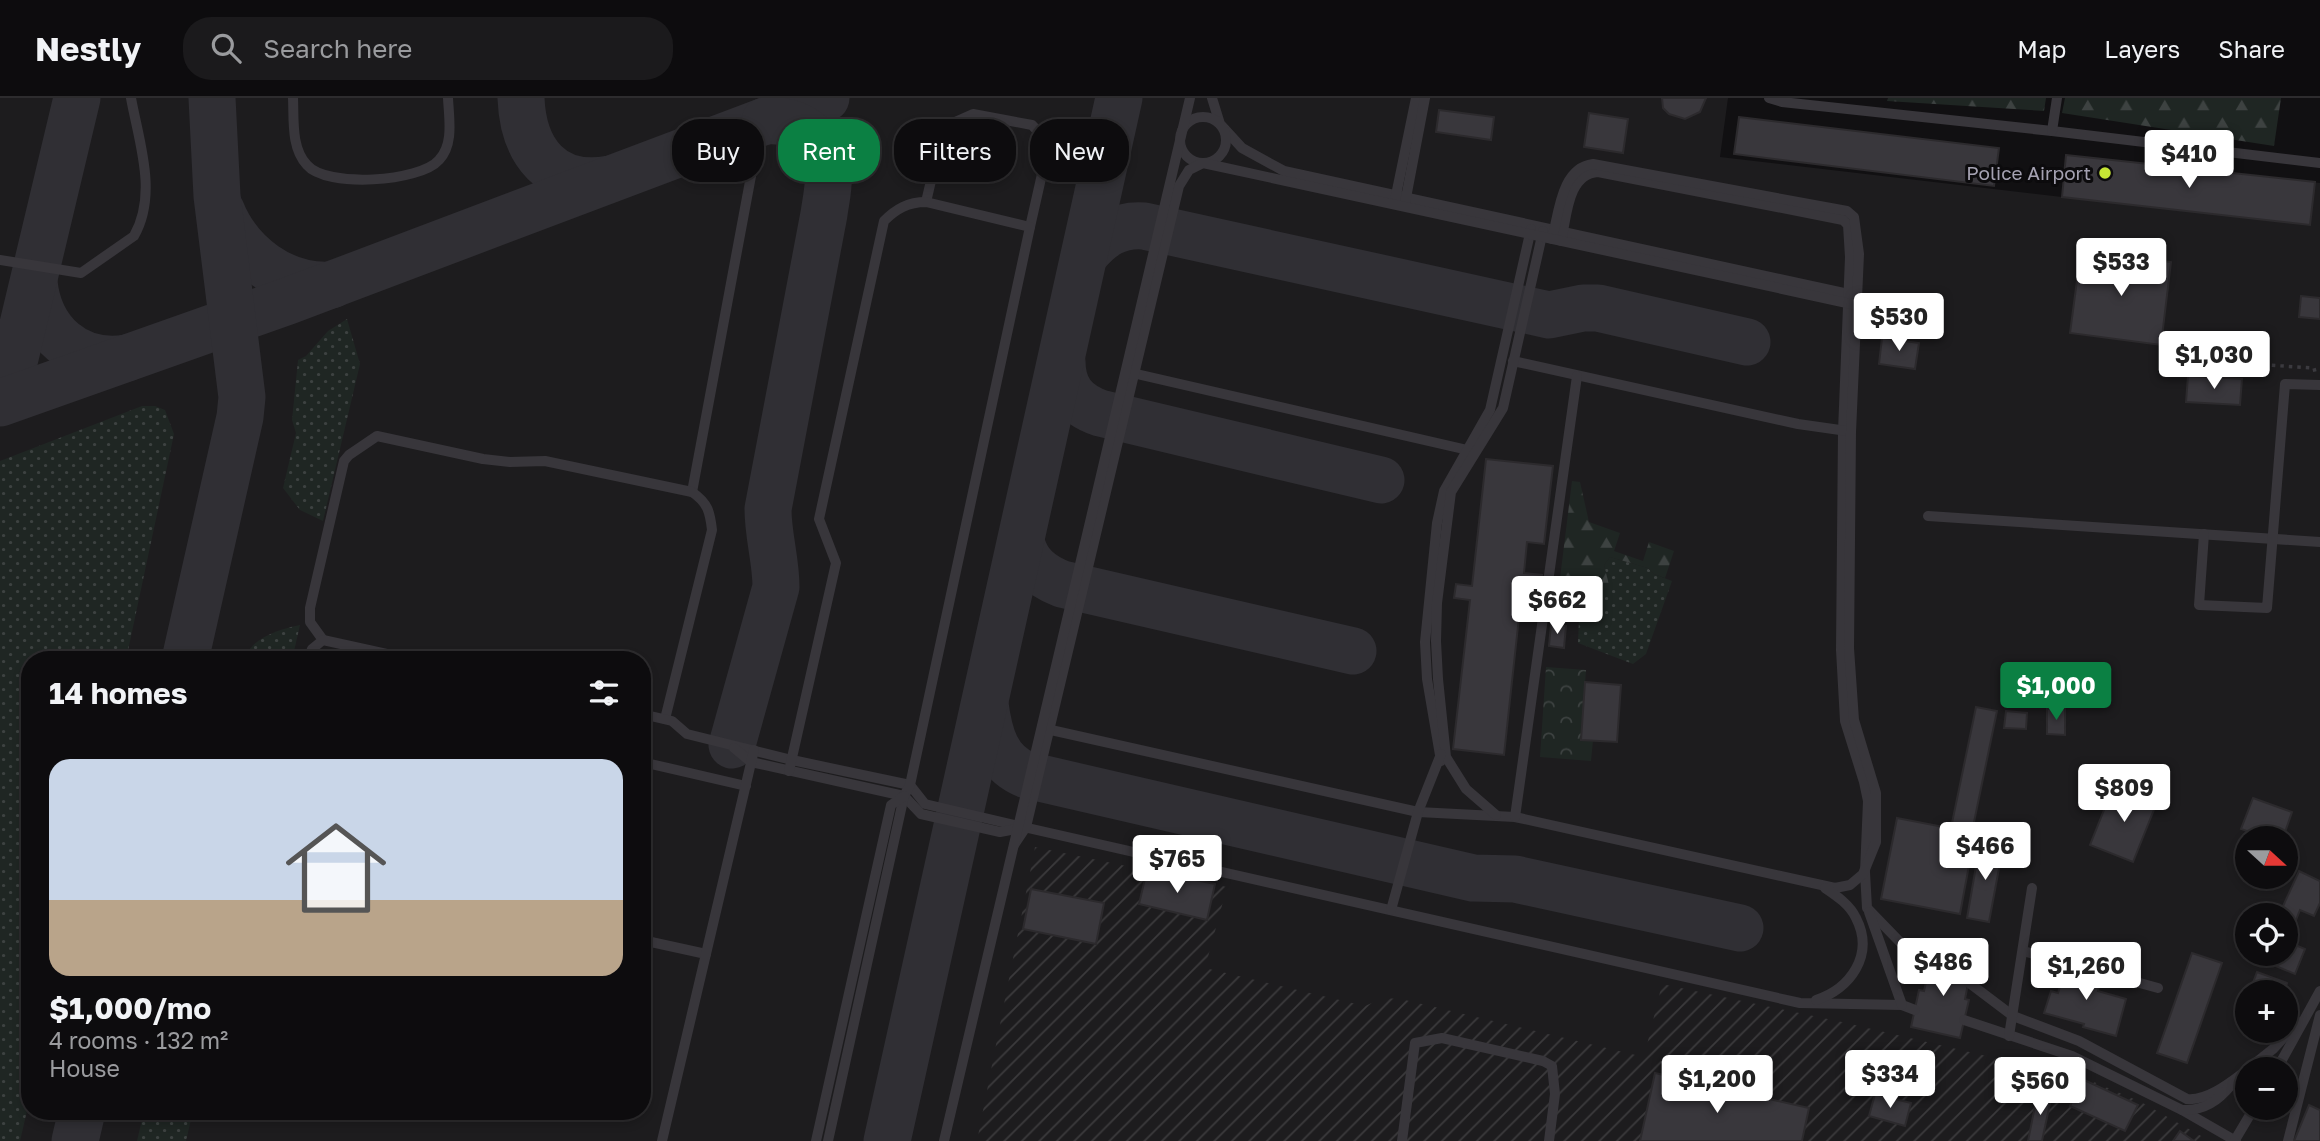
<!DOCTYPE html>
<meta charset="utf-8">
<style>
:root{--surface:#0d0c0e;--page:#1b1a1c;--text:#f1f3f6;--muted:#9a9b9e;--line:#2d2c2e;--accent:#0b8043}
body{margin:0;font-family:"Golos Text",sans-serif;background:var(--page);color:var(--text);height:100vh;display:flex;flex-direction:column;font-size:26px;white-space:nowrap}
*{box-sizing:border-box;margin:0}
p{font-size:23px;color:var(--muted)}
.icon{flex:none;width:38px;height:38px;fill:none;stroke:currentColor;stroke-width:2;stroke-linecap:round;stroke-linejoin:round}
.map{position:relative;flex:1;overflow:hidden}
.sheet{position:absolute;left:21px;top:553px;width:630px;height:469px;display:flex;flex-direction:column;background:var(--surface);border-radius:28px;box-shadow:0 4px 10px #0003,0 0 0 2px var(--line)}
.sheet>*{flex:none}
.top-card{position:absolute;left:672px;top:21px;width:665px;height:63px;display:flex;gap:14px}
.needle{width:46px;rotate:111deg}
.tools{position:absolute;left:2235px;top:728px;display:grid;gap:14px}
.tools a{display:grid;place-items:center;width:63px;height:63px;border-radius:50%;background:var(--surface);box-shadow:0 4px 10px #0003,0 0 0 2px var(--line);font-size:35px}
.price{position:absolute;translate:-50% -60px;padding:0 16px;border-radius:7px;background:#fff;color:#222;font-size:23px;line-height:46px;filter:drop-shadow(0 2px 4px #0008)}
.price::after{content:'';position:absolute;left:50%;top:42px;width:21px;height:16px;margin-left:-10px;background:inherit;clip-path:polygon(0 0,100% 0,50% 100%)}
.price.on{background:var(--accent);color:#fff}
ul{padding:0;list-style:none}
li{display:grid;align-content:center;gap:14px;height:371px;padding:0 28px}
li span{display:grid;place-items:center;height:217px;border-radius:21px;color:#555}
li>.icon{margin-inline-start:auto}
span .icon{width:126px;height:126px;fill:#fffc;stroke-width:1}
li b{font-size:30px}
h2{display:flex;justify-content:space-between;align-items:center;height:84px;padding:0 28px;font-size:30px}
.pill{padding:0 24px;border-radius:28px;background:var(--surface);box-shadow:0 4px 10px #0003,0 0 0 2px var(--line);font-size:24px;line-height:63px}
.pill.on{background:var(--accent);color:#fff}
header{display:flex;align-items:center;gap:42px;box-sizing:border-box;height:98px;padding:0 35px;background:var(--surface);border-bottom:2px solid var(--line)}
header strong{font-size:33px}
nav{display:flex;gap:38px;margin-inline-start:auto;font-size:24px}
.search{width:490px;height:63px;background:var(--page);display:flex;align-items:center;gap:18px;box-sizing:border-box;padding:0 24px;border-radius:28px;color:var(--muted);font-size:26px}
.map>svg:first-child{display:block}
</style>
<header>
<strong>Nestly</strong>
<div class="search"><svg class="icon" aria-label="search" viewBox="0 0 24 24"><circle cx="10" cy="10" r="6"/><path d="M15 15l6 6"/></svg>Search here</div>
<nav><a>Map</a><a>Layers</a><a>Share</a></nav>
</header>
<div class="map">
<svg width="2320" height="1043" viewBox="0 0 2320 1043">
<defs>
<pattern id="industrial-furrows" width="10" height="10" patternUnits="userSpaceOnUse" patternTransform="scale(1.75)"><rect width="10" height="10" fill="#1d1c1e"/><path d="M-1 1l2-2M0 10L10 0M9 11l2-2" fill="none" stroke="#3b3a3c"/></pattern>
<pattern id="grass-dots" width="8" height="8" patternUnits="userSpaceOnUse" patternTransform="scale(1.75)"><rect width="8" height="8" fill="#1f2623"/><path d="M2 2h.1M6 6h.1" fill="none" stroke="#3d4241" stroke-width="1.8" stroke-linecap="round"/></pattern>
<pattern id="forest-firs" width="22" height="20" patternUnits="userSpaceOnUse" patternTransform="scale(1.75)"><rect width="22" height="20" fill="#1f2623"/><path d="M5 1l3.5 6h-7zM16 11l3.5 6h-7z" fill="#3d4241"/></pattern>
<pattern id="park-crowns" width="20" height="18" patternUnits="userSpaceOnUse" patternTransform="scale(1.75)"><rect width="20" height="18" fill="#1f2623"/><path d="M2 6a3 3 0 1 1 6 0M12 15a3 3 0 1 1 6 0" fill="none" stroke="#3d4241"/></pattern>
</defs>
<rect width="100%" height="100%" fill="#111012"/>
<path fill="#1d1c1e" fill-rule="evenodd" d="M0,0h1728l-8,59 342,40 4,-42 254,28v958h-2320zM30,562h612v451h-612zM2247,740h39v39h-39zM2247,817h39v39h-39zM2247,894h39v39h-39zM2247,971h39v39h-39z"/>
<polygon fill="url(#industrial-furrows)" points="1035,749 1227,789 1205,870 1365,908 1383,900 1401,901 1644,959 1662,886 1842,924 2041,971 2042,962 2141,1004 2210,1043 977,1043"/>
<g fill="url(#grass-dots)">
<polygon points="347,221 360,266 323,423 300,412 283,390 296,335 292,322 298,262 306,258 328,233"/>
<polygon points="142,308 155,308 165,312 174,336 126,562 30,562 30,1000 20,1043 0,1043 0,363"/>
<polygon points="1610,459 1648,470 1654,476 1672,483 1646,556 1633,566 1578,545 1579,518 1593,531 1598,520 1592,503 1600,493 1609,491 1604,467"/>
<path d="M300,527l-8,35h-48c6,-22 36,-31 56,-35z"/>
<polygon points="144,1013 193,1013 186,1043 137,1043"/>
</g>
<g fill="url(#forest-firs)">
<polygon points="1888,0 2046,0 2044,13 1887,3"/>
<polygon points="2065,0 2281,0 2274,48 2062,15"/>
<polygon points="1572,383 1580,384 1589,424 1620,435 1614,453 1643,463 1649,444 1674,453 1665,480 1654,476 1648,470 1610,459 1604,467 1610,491 1600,493 1592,504 1598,520 1593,532 1579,518 1556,513"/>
</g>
<polygon fill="url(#park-crowns)" points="1546,569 1586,572 1581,641 1593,642 1591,663 1540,659"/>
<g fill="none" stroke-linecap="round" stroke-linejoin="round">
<g stroke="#302f34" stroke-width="47">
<path d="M521,0c2,53 31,92 89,81"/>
<path d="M221,112c18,45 62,78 111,75"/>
<path d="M1085,157c16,-20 34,-31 59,-29l405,89 34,-7h15l149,34"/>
<path d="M34,184c5,50 42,84 93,76"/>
<path d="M1062,263c0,28 13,43 38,52l281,67"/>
<polyline points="0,292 15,260 77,0"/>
<polyline points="0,305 288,203 826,0"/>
<path d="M1021,443c5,23 20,35 41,43l291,67"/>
<polyline points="185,562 240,319 242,299 217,98 212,0"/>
<path d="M985,606c4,30 11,59 42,71l446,103 42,1 225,49"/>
<path d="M732,647l44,-158c0,-27 -8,-51 -8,-78l56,-295c2,-15 6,-30 4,-45 -3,-33 -32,-51 -63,-48"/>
<polyline points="75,1043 82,1013"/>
<polyline points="887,1043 1119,0"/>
</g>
</g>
<g fill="#39373c" stroke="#2c2a2d" stroke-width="2">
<polygon points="1662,0 1706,0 1700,14 1685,21 1669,16 1663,10"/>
<polygon points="1439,12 1494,19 1491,42 1436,34"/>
<polygon points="1589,15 1628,21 1623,55 1584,49"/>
<polygon points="1739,19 1999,50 1994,88 1734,56"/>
<polygon points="2066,57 2315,84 2310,127 2062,99"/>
<polygon points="2081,152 2171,164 2161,247 2070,235"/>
<polygon points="2301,198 2320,200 2320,221 2299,219"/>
<polygon points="1882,240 1919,245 1915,271 1879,266"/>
<polygon points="2188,278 2242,281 2240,307 2186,304"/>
<polygon points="1486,361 1553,368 1544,446 1527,444 1524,475 1542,477 1538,512 1520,510 1504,657 1453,651 1470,502 1454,500 1456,486 1472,488"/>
<polygon points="1551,526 1566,528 1564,550 1549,548"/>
<polygon points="1585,584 1621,587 1617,644 1581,642"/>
<polygon points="1976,609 1997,613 1973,729 1952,725"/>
<polygon points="2047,611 2065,611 2065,637 2047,636"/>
<polygon points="2006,613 2027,615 2026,631 2004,630"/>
<polygon points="2114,687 2157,704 2133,764 2090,747"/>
<polygon points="2253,700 2292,714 2283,740 2267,740 2241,731"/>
<polygon points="1897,720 1975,735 1960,816 1881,801"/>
<polygon points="1980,745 2003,749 1989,824 1967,820"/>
<polygon points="1147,772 1215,786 1207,822 1139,806"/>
<polygon points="2299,773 2320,783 2320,805 2314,818 2300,812 2294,827 2286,823 2286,817 2279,817"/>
<polygon points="1031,791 1104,805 1096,846 1023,831"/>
<polygon points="2286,843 2305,851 2295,876 2266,864 2269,856 2286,856"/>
<polygon points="2192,855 2222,865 2187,965 2157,955"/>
<polygon points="1932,857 1972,866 1965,901 1969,902 1960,940 1911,929 1919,892 1924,893"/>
<polygon points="2066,868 2102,878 2098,893 2126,901 2116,938 2083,929 2084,926 2044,915 2051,893 2058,895"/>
<polygon points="2257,874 2287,885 2284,894 2263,894 2251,890"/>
<polygon points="2042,962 2073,973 2063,995 2040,983"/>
<polygon points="1655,975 1809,1010 1802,1043 1640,1043"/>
<polygon points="2082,981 2138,1007 2125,1033 2070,1008"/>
<polygon points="2038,993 2052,996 2042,1043 2028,1043"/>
<polygon points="1875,996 1911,1005 1905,1028 1869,1018"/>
<polygon points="2309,1007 2320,1012 2320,1043 2294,1043"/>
<polygon points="2180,1033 2194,1043 2173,1043"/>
</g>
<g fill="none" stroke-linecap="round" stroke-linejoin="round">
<polyline stroke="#3b3a3f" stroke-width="3.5" stroke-dasharray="3.5 5" stroke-linecap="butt" points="2187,262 2314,270 2315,274"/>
<g stroke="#38363b" stroke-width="10">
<path d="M293,0c1,22 -2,50 14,67 19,23 113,17 132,-5 15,-16 10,-41 9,-62"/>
<polyline points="1212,0 1220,26 1242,50 1284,73 1853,197"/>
<polyline points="1769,0 1782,4 2052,33 2320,65"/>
<circle cx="1203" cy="42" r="23"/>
<polyline points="2052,33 2057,0"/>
<polyline points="1395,102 1416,0"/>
<polyline points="926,104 942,36 955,24 973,16 1032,27 1044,40 1047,54 1030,129"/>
<polyline points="1405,105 1425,0"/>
<path d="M1561,143c6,-24 6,-67 37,-69l245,48 5,5 2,32 -7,174 -2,219 4,71 19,61 4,19 -3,71 2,36 62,64"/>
<path d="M0,162l81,13 53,-37c24,-42 5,-94 -3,-138"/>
<polyline points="1513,263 1798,326 1847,333"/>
<polyline points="1128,274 1472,353"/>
<polyline points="692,394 751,78"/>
<polyline points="1928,418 2320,444"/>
<polyline points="2204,436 2199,507 2267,510 2285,286 2320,287"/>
<path d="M323,542l-13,-18v-14l34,-147 5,-6 28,-19 106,23 27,3 35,-1 147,31c16,11 18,20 20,38l-47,189"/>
<polyline points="308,562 312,551 323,542 414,562"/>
<polyline points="642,616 672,623 687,636 792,662 910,687 925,706 1019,728 1800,905 1902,907 1915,912"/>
<path d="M1042,630l376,84 97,5 320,71 15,-3 13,-11 13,-32v-49l-22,-73 -5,-72 2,-216 8,-178 -5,-37 -7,-6 -254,-47c-32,4 -34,49 -41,75"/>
<polyline points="734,650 751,664 904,698 921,716 1000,734 1022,730"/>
<polyline points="1441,663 1427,581 1425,544 1437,425 1444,393 1490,312 1531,131"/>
<polyline points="642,664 746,688"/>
<path d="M789,673l47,-208 -17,-44 65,-298c12,-12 24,-19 42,-19l104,25 -120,558 -6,11 -76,345"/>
<polyline points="1496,717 1466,691 1446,659 1438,581 1436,543 1437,505 1451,394 1503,310 1543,133"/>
<polyline points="1515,719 1577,278"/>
<polyline points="1014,747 1026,729 1179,88 1189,72 1203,65 1856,207"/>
<polyline points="1391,812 1418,714 1441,656"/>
<polyline points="1869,814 1902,907"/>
<polyline points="642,842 706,856"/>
<polyline points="2023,853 2158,890"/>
<path d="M1968,884l45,34 66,25 108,58c21,2 44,-17 60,-29"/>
<path d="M1816,902c34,-11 59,-45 40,-82 -6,-13 -19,-22 -31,-30"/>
<polyline points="1964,922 2072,958 2182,1012 2236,1043"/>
<polyline points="2009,938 2032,790"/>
<polyline points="2248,971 2273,951 2298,924"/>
<polyline points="2277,971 2320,893"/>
<path d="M2182,1012c22,1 36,-9 50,-26"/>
<polyline points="2235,1042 2254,1010"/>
<polyline points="662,1043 754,652"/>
<polyline points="816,1043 891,707 904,698"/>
<polyline points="944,1043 1190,0"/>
<polyline points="1402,1043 1415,945 1442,940 1543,963 1552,968 1555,996 1549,1043"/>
<polyline points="2288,1043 2320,917"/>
</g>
</g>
<circle fill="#c6e535" stroke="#0c0b0d" stroke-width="2.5" cx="2105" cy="75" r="7"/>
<g text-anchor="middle" stroke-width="6" stroke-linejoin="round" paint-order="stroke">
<g font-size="19" fill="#a5a2b2" stroke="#0c0b0d" text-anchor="end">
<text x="2091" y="82">Police Airport</text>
</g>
</g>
</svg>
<div class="tools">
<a><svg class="needle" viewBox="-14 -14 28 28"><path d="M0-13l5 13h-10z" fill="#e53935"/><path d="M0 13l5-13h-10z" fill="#9a9b9e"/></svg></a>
<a><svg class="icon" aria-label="locate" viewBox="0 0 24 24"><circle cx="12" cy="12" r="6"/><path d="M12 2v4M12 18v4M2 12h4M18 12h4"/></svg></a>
<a>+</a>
<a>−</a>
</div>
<b class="price" style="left:2189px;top:92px">$410</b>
<b class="price" style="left:2121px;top:200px">$533</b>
<b class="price" style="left:1899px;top:255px">$530</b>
<b class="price" style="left:2214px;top:293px">$1,030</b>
<b class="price" style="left:1557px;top:538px">$662</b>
<b class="price on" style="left:2056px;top:624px">$1,000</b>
<b class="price" style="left:2124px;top:726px">$809</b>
<b class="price" style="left:1985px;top:784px">$466</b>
<b class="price" style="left:1177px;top:797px">$765</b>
<b class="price" style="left:1943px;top:900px">$486</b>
<b class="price" style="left:2086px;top:904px">$1,260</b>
<b class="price" style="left:1890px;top:1012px">$334</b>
<b class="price" style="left:1717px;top:1017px">$1,200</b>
<b class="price" style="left:2040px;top:1019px">$560</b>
<div class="top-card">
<a class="pill">Buy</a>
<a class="pill on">Rent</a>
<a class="pill">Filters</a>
<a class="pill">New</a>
</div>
<section class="sheet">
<h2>14 homes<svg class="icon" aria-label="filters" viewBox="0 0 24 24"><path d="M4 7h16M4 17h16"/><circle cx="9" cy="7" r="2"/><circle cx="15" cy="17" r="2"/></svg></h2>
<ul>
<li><span style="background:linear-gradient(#c9d6e8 65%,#b9a48a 0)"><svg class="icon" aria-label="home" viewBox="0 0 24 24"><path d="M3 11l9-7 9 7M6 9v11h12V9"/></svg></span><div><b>$1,000/mo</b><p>4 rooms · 132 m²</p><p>House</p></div></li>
</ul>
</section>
</div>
